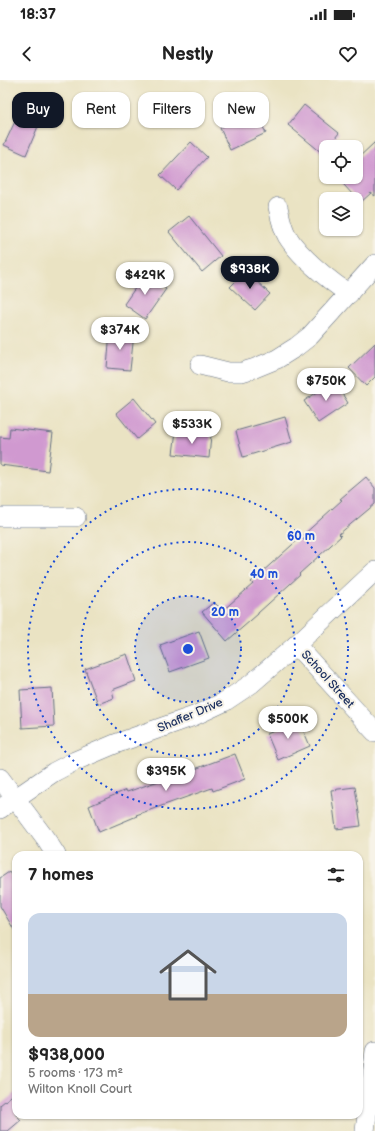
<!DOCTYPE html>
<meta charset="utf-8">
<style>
:root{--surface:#fff;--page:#f2f2f2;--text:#222;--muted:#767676;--accent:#111827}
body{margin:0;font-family:"Balsamiq Sans",sans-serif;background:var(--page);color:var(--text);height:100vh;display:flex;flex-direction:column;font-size:15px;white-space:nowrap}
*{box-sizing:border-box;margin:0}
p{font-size:13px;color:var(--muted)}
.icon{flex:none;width:22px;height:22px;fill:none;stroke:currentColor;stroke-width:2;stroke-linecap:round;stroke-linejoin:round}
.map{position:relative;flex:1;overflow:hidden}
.side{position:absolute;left:12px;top:771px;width:351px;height:268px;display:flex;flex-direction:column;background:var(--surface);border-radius:12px;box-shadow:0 1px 3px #0004}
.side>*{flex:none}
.hud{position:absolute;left:12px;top:12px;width:351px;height:36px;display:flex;gap:8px}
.controls{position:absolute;left:319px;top:60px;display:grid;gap:8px}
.controls a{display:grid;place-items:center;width:44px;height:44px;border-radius:8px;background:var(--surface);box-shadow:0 1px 3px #0004;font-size:20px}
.price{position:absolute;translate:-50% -34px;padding:0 9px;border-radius:14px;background:#fff;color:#222;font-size:13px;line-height:26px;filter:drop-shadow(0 1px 2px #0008)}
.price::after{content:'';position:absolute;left:50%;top:24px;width:12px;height:9px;margin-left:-6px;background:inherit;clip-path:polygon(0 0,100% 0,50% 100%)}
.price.selected{background:var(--accent);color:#fff}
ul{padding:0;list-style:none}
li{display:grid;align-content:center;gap:8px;height:212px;padding:0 16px}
li span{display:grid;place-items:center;height:124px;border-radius:12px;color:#555}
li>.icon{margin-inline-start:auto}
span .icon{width:72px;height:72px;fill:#fffc;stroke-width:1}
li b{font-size:17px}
h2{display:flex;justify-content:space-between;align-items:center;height:48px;padding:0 16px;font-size:17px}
.tag{padding:0 14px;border-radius:12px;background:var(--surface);box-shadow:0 1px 3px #0004;font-size:14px;line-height:36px}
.tag.selected{background:var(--accent);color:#fff}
.status{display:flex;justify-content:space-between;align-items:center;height:28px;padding:0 20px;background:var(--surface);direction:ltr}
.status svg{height:11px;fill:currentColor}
header{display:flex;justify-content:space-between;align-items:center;height:52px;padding:0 16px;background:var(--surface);font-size:18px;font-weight:700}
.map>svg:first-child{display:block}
</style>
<div class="status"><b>18:37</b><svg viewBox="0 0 49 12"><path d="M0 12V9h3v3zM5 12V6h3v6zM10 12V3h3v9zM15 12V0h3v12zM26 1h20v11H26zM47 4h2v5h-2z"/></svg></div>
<header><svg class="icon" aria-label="back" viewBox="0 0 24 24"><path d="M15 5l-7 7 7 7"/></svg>Nestly<svg class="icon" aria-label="heart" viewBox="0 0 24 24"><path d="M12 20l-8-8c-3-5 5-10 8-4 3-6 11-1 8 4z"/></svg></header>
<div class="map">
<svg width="375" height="1051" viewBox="0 0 375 1051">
<rect width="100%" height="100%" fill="#f7f3e8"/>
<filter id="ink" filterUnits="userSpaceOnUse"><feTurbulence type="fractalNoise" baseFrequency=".025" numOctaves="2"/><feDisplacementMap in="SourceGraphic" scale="8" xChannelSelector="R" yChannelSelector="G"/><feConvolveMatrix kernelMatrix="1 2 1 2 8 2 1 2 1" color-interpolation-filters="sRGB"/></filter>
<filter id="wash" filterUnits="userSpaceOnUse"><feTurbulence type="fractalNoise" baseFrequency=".012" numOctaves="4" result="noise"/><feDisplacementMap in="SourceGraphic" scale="16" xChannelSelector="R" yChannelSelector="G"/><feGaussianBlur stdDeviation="0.9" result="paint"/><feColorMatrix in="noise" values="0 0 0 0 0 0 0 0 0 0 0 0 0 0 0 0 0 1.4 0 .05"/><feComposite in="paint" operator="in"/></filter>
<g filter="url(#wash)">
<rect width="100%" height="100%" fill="#eae3c3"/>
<g id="blocks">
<g fill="#d099d0">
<polygon points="304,25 339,53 328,67 326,67 326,69 322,73 288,45"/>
<polygon points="255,31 266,53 230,70 220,48"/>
<polygon points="18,35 39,44 26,75 4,65"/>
<polygon points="191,62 207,77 176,110 160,95"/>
<polygon points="375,62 375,116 371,113 360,123 337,97 356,97 356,80"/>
<polygon points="189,136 221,176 202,192 169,152"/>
<polygon points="246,191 270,214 255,230 230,207"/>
<polygon points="145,194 166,209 145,239 124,224"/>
<polygon points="110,251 134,254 130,290 107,288"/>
<polygon points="375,263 375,297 366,306 349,288"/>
<polygon points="334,301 348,323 318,343 304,321"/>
<polygon points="134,318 155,344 137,359 116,333"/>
<polygon points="285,337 292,362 243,377 236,351"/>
<polygon points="10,348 53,353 48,391 0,385 0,357 9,358"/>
<polygon points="176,351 211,355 209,378 173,374"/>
<polygon points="366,397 375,408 375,424 339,454 341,456 299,494 300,495 258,533 258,534 227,561 202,532 214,522 222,531 253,504 251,502 342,420 340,419"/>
<polygon points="199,551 209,578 170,592 160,565"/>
<polygon points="127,574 136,601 112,610 114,618 98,624 85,589"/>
<polygon points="52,608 54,646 22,648 20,610"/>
<polygon points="299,640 310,666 278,680 267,654"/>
<polygon points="235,674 245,699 213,711 212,708 136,735 137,736 99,752 89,726 126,710 127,712 187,691 187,692"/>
<polygon points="355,707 361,746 336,749 331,710"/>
<polygon points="9,792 16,803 16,853 0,826 0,798"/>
<polygon points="16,1012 16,1035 21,1040 8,1051 0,1051 0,1025"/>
</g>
</g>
</g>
<g filter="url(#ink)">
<use href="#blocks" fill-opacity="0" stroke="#636e81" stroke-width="1"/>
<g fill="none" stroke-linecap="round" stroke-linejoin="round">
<g stroke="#636e81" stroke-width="20">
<g id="street">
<path d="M278,127c2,10 4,20 9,29 13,21 42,44 62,58"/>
<polyline points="200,285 228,292 242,292 255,288 277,279 296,267 310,256 375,184"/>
<polyline points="0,437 76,437"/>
<polyline points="296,565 375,652"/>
<polyline points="0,698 47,761 56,775"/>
<polyline points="0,729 54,692 75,681 115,664 194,636 224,622 251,604 296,565 375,491"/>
<polyline points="365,1051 375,971"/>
</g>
</g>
<use href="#street" stroke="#fff" stroke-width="19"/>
</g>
</g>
<circle cx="188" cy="569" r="53" fill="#1d4ed8" fill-opacity=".12"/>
<g fill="none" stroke="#1d4ed8" stroke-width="2" stroke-dasharray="2 4">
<circle cx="188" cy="569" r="53"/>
<circle cx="188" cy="569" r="107"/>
<circle cx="188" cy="569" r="160"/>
</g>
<g text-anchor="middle" stroke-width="4" stroke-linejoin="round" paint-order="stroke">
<g font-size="12" fill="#1b2f5e" stroke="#f7f3e8">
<text transform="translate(328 599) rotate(48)" y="4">School Street</text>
<text transform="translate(190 635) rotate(-23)" y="4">Shaffer Drive</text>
</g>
</g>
<circle cx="188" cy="569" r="6" fill="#1d4ed8" stroke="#f7f3e8" stroke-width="2"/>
<g font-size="12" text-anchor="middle" font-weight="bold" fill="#1d4ed8" stroke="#f7f3e8" stroke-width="4" stroke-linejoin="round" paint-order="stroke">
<text x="301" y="460">60 m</text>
<text x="264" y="498">40 m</text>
<text x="225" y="536">20 m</text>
</g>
</svg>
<div class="controls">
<a><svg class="icon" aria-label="locate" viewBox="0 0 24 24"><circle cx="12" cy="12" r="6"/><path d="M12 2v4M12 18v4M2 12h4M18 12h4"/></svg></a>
<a><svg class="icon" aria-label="layers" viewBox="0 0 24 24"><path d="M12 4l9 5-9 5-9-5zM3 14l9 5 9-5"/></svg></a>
</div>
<b class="price selected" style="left:250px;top:210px">$938K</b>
<b class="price" style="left:145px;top:216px">$429K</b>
<b class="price" style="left:120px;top:271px">$374K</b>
<b class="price" style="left:326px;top:322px">$750K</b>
<b class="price" style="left:192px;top:365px">$533K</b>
<b class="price" style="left:288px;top:660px">$500K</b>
<b class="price" style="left:166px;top:712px">$395K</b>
<div class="hud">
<a class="tag selected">Buy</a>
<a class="tag">Rent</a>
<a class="tag">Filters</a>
<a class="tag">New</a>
</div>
<section class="side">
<h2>7 homes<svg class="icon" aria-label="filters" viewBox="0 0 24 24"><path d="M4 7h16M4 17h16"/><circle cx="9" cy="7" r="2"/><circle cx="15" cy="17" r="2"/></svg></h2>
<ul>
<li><span style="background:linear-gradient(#c9d6e8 65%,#b9a48a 0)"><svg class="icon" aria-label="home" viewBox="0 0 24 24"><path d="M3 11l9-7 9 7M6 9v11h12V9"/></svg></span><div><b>$938,000</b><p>5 rooms · 173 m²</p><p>Wilton Knoll Court</p></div></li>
</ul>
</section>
</div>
